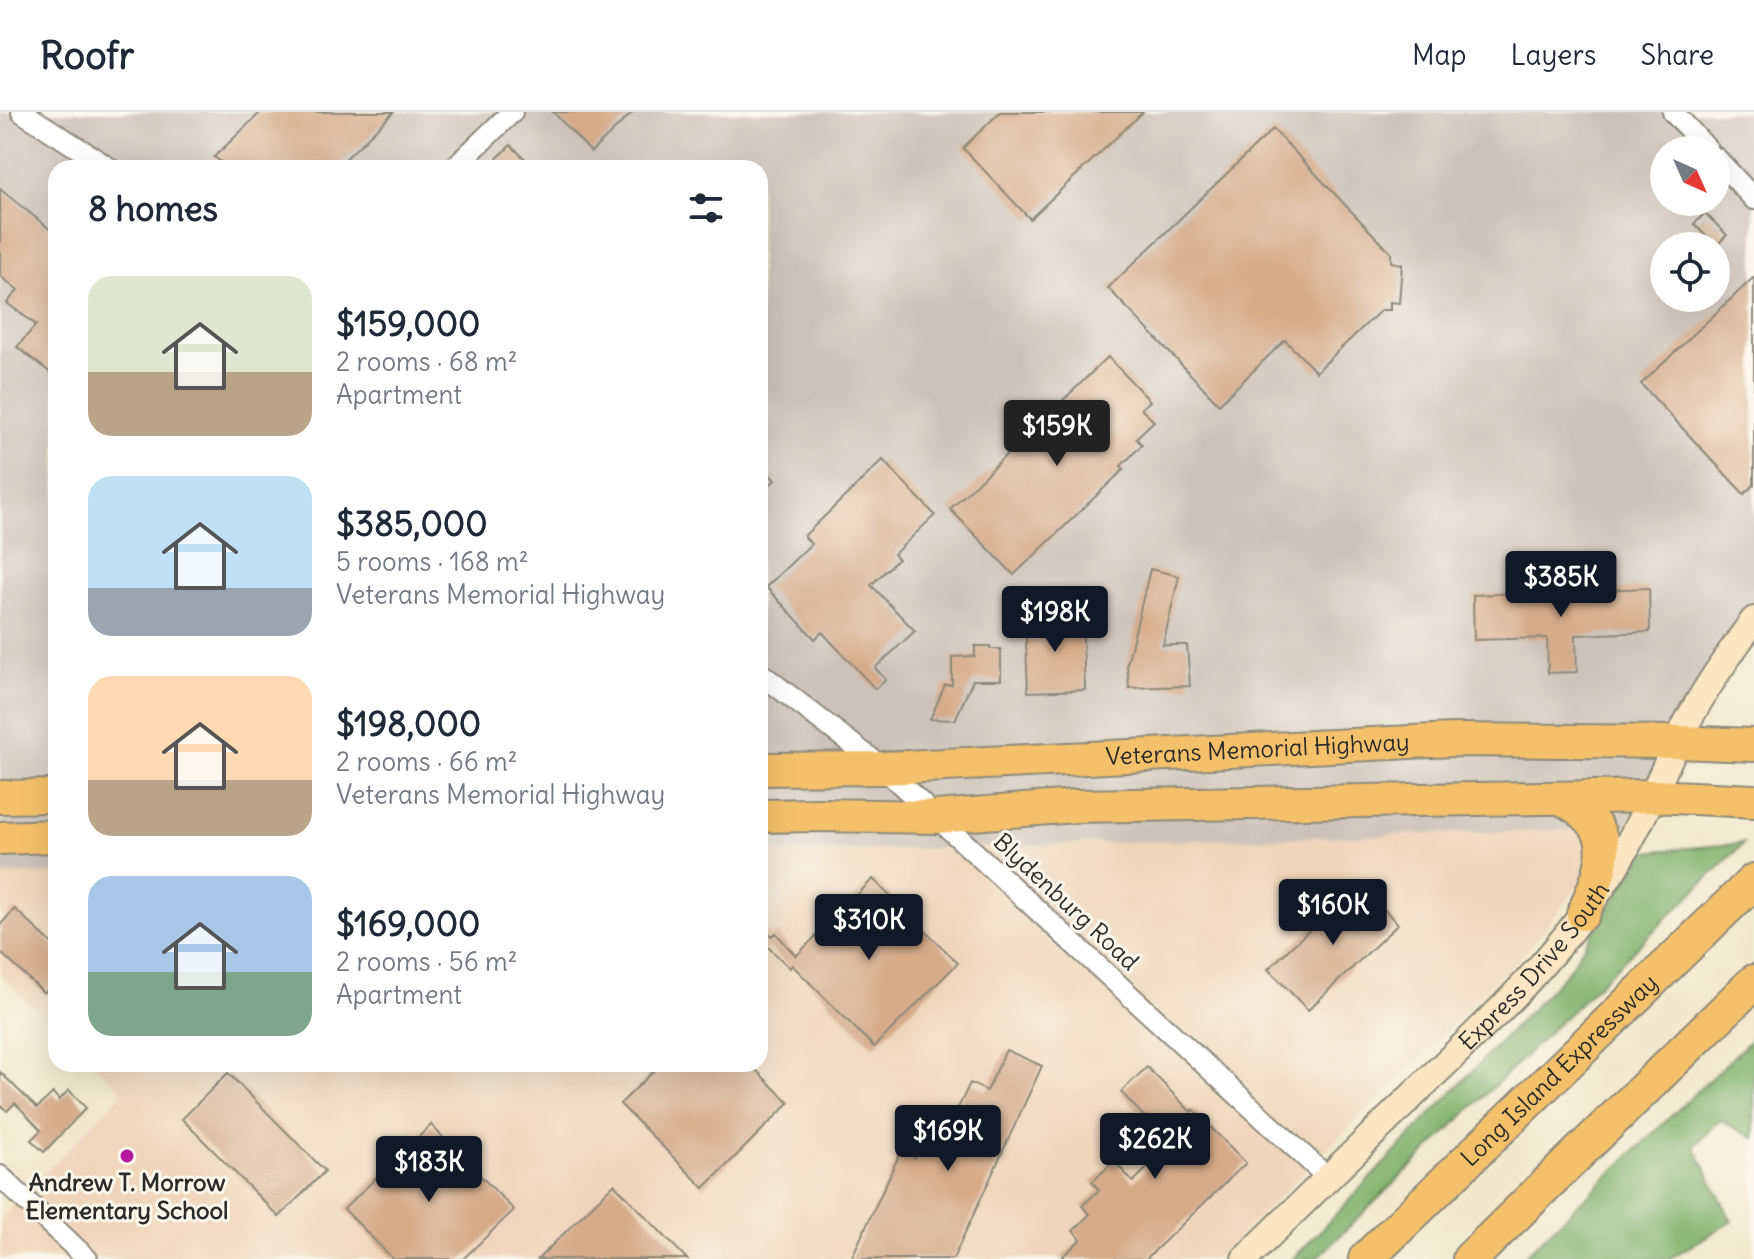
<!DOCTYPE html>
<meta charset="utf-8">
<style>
:root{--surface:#fff;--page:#f6f6f7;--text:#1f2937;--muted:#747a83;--line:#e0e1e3;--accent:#111827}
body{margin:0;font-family:Delius,sans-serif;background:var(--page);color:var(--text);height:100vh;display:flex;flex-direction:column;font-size:30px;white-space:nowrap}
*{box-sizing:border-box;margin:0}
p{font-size:26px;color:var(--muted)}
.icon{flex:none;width:44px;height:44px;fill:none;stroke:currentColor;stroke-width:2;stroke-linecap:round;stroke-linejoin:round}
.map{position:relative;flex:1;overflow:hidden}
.sheet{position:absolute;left:48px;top:48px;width:720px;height:912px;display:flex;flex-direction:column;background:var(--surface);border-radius:24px;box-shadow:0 8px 32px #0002}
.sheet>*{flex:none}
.needle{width:52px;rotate:135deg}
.fabs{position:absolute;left:1650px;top:24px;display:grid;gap:16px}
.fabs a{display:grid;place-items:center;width:80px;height:80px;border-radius:50%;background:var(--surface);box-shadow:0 8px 32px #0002;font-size:40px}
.price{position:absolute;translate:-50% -68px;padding:0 18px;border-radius:8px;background:var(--accent);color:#fff;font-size:26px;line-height:52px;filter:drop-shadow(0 2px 4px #0008)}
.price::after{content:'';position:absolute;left:50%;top:48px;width:24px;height:18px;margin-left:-12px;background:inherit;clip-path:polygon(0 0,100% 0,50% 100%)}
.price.current{background:#222;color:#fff}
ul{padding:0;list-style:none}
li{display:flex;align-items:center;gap:24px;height:200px;padding:0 40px}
li span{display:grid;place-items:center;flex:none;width:224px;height:160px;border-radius:24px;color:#555}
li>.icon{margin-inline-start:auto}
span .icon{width:96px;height:96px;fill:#fffc;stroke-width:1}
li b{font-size:34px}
h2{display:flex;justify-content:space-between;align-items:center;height:96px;padding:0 40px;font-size:34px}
header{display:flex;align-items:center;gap:48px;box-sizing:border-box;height:112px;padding:0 40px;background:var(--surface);border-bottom:2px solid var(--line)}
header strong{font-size:38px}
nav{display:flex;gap:44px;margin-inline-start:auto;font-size:28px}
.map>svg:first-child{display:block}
</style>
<header>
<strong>Roofr</strong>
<nav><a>Map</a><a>Layers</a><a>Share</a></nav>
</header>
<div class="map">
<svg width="1754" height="1147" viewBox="0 0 1754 1147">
<rect width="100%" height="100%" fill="#fbf7ec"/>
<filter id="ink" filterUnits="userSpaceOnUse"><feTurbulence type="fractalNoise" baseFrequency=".0125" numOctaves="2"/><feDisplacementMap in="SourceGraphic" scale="16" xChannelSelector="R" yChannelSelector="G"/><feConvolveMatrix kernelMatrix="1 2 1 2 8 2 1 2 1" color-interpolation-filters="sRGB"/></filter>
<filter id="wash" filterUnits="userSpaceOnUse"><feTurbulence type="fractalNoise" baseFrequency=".006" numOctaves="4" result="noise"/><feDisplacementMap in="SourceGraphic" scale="32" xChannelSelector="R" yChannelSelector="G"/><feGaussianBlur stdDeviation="1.8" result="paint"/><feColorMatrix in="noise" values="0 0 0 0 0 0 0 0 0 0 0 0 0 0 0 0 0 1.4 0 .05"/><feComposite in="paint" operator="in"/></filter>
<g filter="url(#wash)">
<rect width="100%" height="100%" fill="#f2e8ce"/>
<g fill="#efd6bb">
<polygon points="1625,716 1520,847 1216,1147 0,1147 0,1108 123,980 94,952 760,952 760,741"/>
<polygon points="56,761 56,916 0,864 0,763"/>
</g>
<path fill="#cdc2b9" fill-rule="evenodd" d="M0,0h1754v502l-129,214 -865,25v-685h-704v705l-56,2zM1664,38h52v52h-52zM1664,134h52v52h-52z"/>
<g fill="#7fb06a" stroke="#556e4a" stroke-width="2">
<polygon points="1744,731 1316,1147 1293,1147 1567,860 1645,740"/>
<polygon points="1754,925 1754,1026 1720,1008 1694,1034 1732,1109 1669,1147 1521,1147"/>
</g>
<g id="blocks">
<g fill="#d5ab8a">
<polygon points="261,0 394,0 336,56 230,56 214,45"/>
<polygon points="553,0 633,0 591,40"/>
<polygon points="1000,0 1143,0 1030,107 963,36"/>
<polygon points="1273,17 1391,141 1391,150 1402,152 1399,191 1390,190 1390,198 1381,198 1316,260 1285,228 1219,292 1108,176"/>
<polygon points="511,33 534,56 487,56"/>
<polygon points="0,77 56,122 56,265 17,235 36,213 7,191 18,178 0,164"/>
<polygon points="1705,101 1727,123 1716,134 1694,112"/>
<polygon points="1754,165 1754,373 1744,382 1641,272"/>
<polygon points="1108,245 1150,289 1141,297 1154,309 1136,326 1142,333 1121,354 1124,357 1014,463 950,397"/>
<polygon points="883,348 935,403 894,442 898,447 871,473 915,519 875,556 886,568 875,577 822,520 815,527 766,475 811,432 804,424"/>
<polygon points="760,352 775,368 760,382"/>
<polygon points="1150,457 1179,464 1163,533 1187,533 1190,574 1129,576 1127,552"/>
<polygon points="1649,476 1650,520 1576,523 1577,560 1548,561 1547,526 1474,528 1473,483"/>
<polygon points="1082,503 1085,578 1028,580 1025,506"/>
<polygon points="975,534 990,534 990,537 1001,537 1001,568 973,568 955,608 930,607 945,573 952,573 952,545 975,544"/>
<polygon points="873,767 958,851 874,935 792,853 790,856 768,835 760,843 760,812 772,824 776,821 796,844"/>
<polygon points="1359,771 1398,812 1308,898 1268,857"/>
<polygon points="15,797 56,835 56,868 44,881 0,840 0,813"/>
<polygon points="1006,938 1042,954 953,1147 851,1147 901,1039 915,1046 928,1019 944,1026 970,971 987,979"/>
<polygon points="661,952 750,952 789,991 704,1076 620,992"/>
<polygon points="1147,955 1191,1000 1193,997 1246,1051 1146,1147 1060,1147 1081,1127 1073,1119 1090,1102 1082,1094 1099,1078 1092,1070 1114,1049 1133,1070 1171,1033 1121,980"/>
<polygon points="0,960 37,996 53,981 59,988 69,978 86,996 44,1040 31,1028 41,1018 15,991 7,999 0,993"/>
<polygon points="228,961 325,1059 279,1105 182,1007"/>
<polygon points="431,1013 514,1098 463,1147 393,1147 344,1097"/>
<polygon points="614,1072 687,1147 538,1147"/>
</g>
</g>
</g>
<g filter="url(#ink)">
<use href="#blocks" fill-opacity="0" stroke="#8e8a7c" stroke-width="2"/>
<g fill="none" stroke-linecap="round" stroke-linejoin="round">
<g stroke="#8e8a7c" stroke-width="24">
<g id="minor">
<polyline points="22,0 109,56"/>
<polyline points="1673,0 1708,38"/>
<polyline points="1716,46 1754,87"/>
<polyline points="454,56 512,0"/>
<polyline points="760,561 883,656 1328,1066"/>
<polyline points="0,1064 87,1147"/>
</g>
</g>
<g stroke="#8e8a7c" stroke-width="30">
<g id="secondary">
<path id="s1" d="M1245,1147l257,-251c41,-42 80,-88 111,-138 25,-40 43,-83 63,-126 21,-44 49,-85 78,-124"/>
</g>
</g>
<g stroke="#8e8a7c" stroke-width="36">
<g id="trunk">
<path id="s2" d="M760,657l123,-1 569,-28 225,2 77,3"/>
<polyline points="0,685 56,684"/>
<path d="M1560,686c61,31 45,64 23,116"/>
<polyline points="760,704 816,703 936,705 1075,694 1653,684 1754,689"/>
<polyline points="0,726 56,724"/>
</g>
</g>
<g stroke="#8e8a7c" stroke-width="38">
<g id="motorway">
<path id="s3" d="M1366,1147l388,-378"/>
<polyline points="1470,1147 1754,870"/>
</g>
</g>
<use href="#minor" stroke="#fff" stroke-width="20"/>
<use href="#secondary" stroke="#fbe6c3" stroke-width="26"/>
<use href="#trunk" stroke="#f4c16a" stroke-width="32"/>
<use href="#motorway" stroke="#f4c16a" stroke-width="34"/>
</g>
</g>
<circle fill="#b5179e" stroke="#fbf7ec" stroke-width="3" cx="127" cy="1044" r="8"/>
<g text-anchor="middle" stroke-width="6" stroke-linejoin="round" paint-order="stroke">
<g font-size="24" fill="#2b2b2b" stroke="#fbf7ec">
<text dy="8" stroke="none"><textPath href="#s2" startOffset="498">Veterans Memorial Highway</textPath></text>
<text transform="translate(1066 790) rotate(43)" y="8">Blydenburg Road</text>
<text dy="8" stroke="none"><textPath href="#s1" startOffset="412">Express Drive South</textPath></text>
<text dy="8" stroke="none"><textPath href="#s3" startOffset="270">Long Island Expressway</textPath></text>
</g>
<g font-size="24" font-weight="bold" fill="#2b2b2b" stroke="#fbf7ec">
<text x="127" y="1079">Andrew T. Morrow<tspan x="127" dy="28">Elementary School</tspan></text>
</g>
</g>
</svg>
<div class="fabs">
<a><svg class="needle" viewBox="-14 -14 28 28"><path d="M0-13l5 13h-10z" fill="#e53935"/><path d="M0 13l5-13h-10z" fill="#747a83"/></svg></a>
<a><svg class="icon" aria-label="locate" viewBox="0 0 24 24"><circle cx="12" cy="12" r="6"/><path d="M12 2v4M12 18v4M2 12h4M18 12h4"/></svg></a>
</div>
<b class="price current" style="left:1057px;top:356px">$159K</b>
<b class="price" style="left:1561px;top:507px">$385K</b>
<b class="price" style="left:1055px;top:542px">$198K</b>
<b class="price" style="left:1333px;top:835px">$160K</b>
<b class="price" style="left:869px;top:850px">$310K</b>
<b class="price" style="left:948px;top:1061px">$169K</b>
<b class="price" style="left:1155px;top:1069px">$262K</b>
<b class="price" style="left:429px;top:1092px">$183K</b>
<section class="sheet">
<h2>8 homes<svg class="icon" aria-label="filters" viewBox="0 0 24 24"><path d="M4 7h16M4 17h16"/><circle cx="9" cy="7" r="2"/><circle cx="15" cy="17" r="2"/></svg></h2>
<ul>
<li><span style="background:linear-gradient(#dfe7d0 60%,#b9a48a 0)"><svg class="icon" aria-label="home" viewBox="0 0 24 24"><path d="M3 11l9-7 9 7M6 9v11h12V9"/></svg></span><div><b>$159,000</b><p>2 rooms · 68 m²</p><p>Apartment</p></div></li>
<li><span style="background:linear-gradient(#bfe0f5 70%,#9aa5b1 0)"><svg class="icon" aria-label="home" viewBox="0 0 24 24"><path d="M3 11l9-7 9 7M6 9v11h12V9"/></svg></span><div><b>$385,000</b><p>5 rooms · 168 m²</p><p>Veterans Memorial Highway</p></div></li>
<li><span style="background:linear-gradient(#ffd9b3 65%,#b9a48a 0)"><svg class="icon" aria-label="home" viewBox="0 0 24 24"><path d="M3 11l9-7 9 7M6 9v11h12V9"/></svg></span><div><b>$198,000</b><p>2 rooms · 66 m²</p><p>Veterans Memorial Highway</p></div></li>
<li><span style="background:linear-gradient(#a9c7e8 60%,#7fa58c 0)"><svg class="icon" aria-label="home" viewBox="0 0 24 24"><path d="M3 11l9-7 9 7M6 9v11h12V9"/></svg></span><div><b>$169,000</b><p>2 rooms · 56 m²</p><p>Apartment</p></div></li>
</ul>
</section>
</div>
